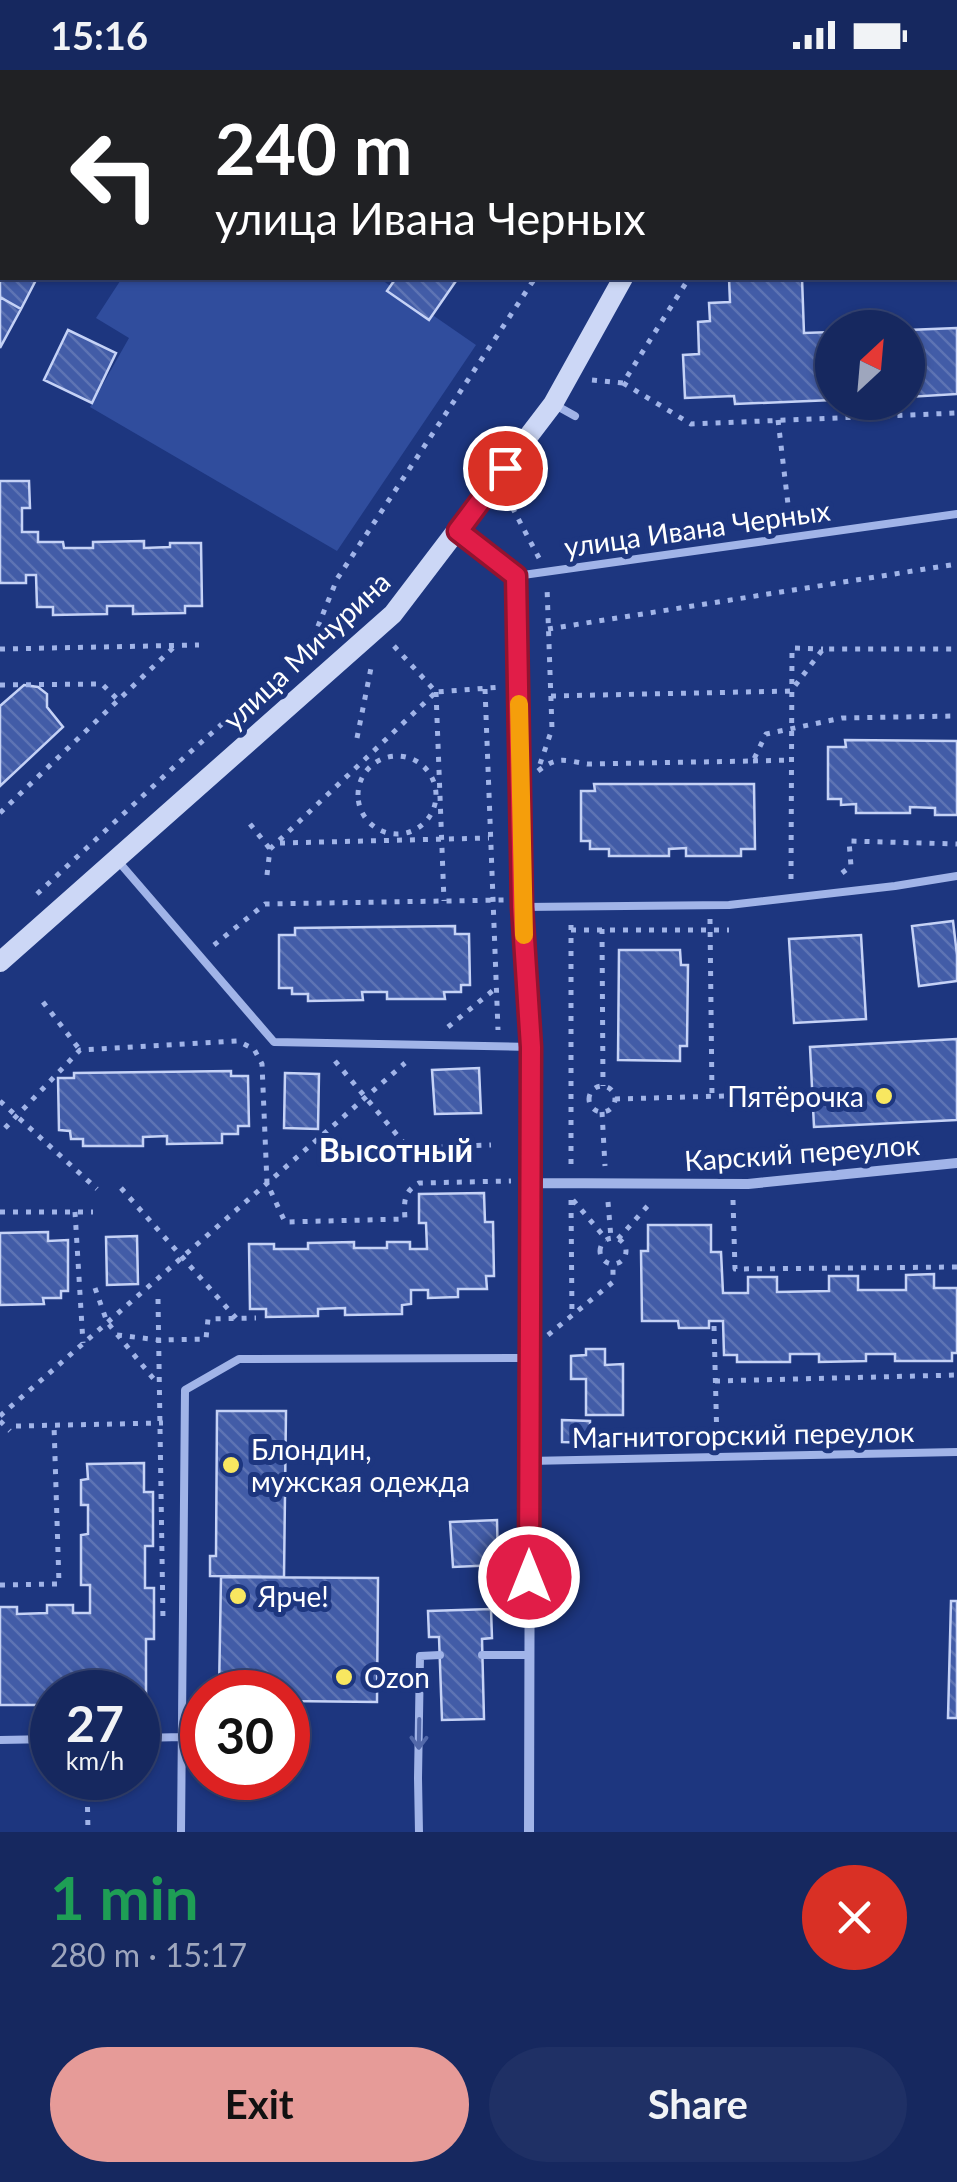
<!DOCTYPE html>
<meta charset="utf-8">
<style>
:root{--surface:#16285f;--page:#1f3065;--text:#f1f3f6;--muted:#9ea6bd;--line:#354474;--accent:#e69b98}
body{margin:0;font-family:Lato,sans-serif;background:var(--page);color:var(--text);height:100vh;display:flex;flex-direction:column;font-size:38px;white-space:nowrap}
*{box-sizing:border-box;margin:0}
p{font-size:32px;color:var(--muted)}
.icon{flex:none;width:55px;height:55px;fill:none;stroke:currentColor;stroke-width:2;stroke-linecap:round;stroke-linejoin:round}
.map{position:relative;height:1762px;overflow:hidden}
.drawer{display:flex;flex-direction:column;background:var(--surface);flex:1}
.drawer>*{flex:none}
.top-card{position:absolute;left:0px;top:0px;width:958px;height:210px;box-shadow:0 2px 8px #0004,0 0 0 2px var(--line);background:#202124;color:#fff;overflow:hidden}
.needle{width:65px;rotate:26deg}
.tools{position:absolute;left:815px;top:240px;display:grid;gap:20px}
.tools a{display:grid;place-items:center;width:110px;height:110px;border-radius:50%;background:var(--surface);box-shadow:0 2px 8px #0004,0 0 0 2px var(--line);font-size:50px}
.speed{position:absolute;left:30px;top:1600px;display:flex;gap:20px;font-size:50px;font-weight:700;text-align:center}
.speed>*{display:grid;place-content:center;width:130px;height:130px;border-radius:50%;background:var(--surface);box-shadow:0 2px 8px #0004,0 0 0 2px var(--line);line-height:1}
.speed small{font-size:25px;font-weight:400}
.speed .limit{border:15px solid #d22;background:#fff;color:#111}
.pin{position:absolute;display:grid;place-items:center;width:85px;height:85px;color:#fff;margin:-42px;border:5px solid #fff;border-radius:50%;box-shadow:0 2px 10px #0007}
.me{position:absolute;width:110px;margin:-55px;rotate:0deg;stroke-linejoin:round;filter:drop-shadow(0 0 8px #0008)}
.turn{display:flex;align-items:center;gap:35px;height:210px;padding:0 50px;font-size:45px}
.turn .icon{width:130px;height:130px;stroke-width:2.5}
.turn b{display:block;font-size:70px;line-height:85px}
.round{display:grid;place-items:center;flex:none;width:105px;height:105px;border-radius:52px;background:var(--page)}
.overview{display:flex;align-items:center;justify-content:space-between;height:170px;padding:0 50px}
h1{font-size:60px;font-weight:700;line-height:75px;color:#1e9e55}
.cta{display:flex;gap:20px;margin-top:auto;padding:20px 50px}
.cta a{flex:1;height:115px;border-radius:60px;background:var(--accent);color:#111;font-size:40px;font-weight:700;line-height:115px;text-align:center}
.cta a+a{background:var(--page);color:var(--text)}
.status{display:flex;justify-content:space-between;align-items:center;height:70px;padding:0 50px;background:var(--surface);direction:ltr}
.status svg{height:28px;fill:currentColor}
.map>svg:first-child{display:block}
</style>
<div class="status"><b>15:16</b><svg viewBox="0 0 49 12"><path d="M0 12V9h3v3zM5 12V6h3v6zM10 12V3h3v9zM15 12V0h3v12zM26 1h20v11H26zM47 4h2v5h-2z"/></svg></div>
<div class="map">
<svg width="957" height="1762" viewBox="0 0 957 1762">
<defs>
<pattern id="building-back-hatch" width="6" height="6" patternUnits="userSpaceOnUse" patternTransform="scale(2.5)"><rect width="6" height="6" fill="#425ca7"/><path d="M-1 5l2 2M0 0l6 6M5-1l2 2" fill="none" stroke="#5e74b4"/></pattern>
</defs>
<rect width="100%" height="100%" fill="#1d367f"/>
<path fill="#304d9d" d="M122 208H379L476 275 337 481 90 337 129 268 96 248Z"/>
<path fill="url(#building-back-hatch)" stroke="#c5d2f6" stroke-width="2.5" d="M2 160V208H37L21 239 0 227V164Z
M396 208H458L429 250 387 221Z
M729 208H802L804 263 832 262V330L735 334 734 326 685 328 683 285 699 284 698 252 710 251 709 233 730 232Z
M0 227 21 239 0 278Z
M957 258V324L908 327V260Z
M68 260 116 283 92 333 44 310Z
M0 411H29L30 438H22V462H38V472H63L64 478H93V472L144 471V478L170 477V473H201L202 536H185V543L133 544V536H107V544L53 545V537H37L36 505H26V513H0Z
M24 615 38 617 47 624V637L63 657 0 716V636Z
M845 670 957 671V745H935V738L910 737V743H856V734L841 735V729H828V677H846Z
M594 714H754L755 779H741V786H686V778L669 779V786H609V779H590V771H581V721H595Z
M953 851 957 885V911L919 916 912 856Z
M455 856V864H469L470 915H461V922H444L445 929H387V922H362L363 930 308 931V924H292V918H279V865H295V858Z
M861 865 866 949 794 953 789 869Z
M619 880H680L681 895H688L687 976H680V991L618 990Z
M957 969V1050L814 1057 810 977Z
M479 998 481 1043 435 1044 432 1000Z
M231 1001V1006H248L249 1056H238V1064H222V1073L167 1074V1066L143 1067V1076H83V1069H71L70 1061 59 1060 58 1008H74V1003Z
M285 1003 319 1004 318 1059 284 1058Z
M484 1123 485 1152H493L494 1206H486L487 1219H458V1227L428 1228V1220H411V1234L402 1235V1244L345 1245V1238L318 1239V1246L266 1247V1239H250L249 1174H274V1179H308V1173L354 1172V1178H387V1172H410V1179H427L426 1153H419V1124Z
M648 1155H711V1182H721L723 1223H748V1207H777V1222L829 1221V1206H858V1220H906V1205L934 1204V1218H957V1283H952V1291H895V1284H866V1291L819 1292V1284H790V1292H737V1285H724L723 1251H709V1258H679L678 1251H642L641 1181H648Z
M48 1162V1171L68 1170V1221H61V1228H43L44 1234 0 1235V1163Z
M137 1166 138 1214 107 1215 106 1167Z
M586 1279H605V1295L623 1294V1345H586V1309H571V1286L586 1285Z
M217 1341H286L284 1507 210 1506V1486H216Z
M562 1350 590 1351V1373L562 1372Z
M144 1393V1422H153V1476H145V1518H154V1569H146V1635H138V1622H52V1635H0V1537H17V1544L47 1543V1535H73V1543H90V1515H81V1465L88 1464V1435H81V1410L88 1409 87 1394Z
M497 1450 498 1495 453 1497 450 1452Z
M221 1507 378 1508 377 1632 288 1631V1622H219Z
M951 1531H957V1648H948Z
M491 1539 492 1568 482 1569 484 1649 442 1650 439 1567H429L428 1541Z"/>
<g fill="none" stroke-linecap="round" stroke-linejoin="round">
<path stroke="#a1b4e8" stroke-width="5" stroke-dasharray="5 8" stroke-linecap="butt" d="M673 2 675 0
M822 2 824 0
M0 6 2 3
M592 310 623 313 689 208
M623 313 691 354 957 343
M778 350 790 451
M524 416 511 435 539 488
M548 559 957 494
M394 576 436 622 502 617
M0 579 199 575
M0 615 102 614 118 630
M485 619 498 960
M436 622 444 831
M551 626 791 621 823 579H957
M357 668 371 598 375 594
M358 725a39 39 0 1 1 78 0a39 39 0 1 1-78 0Z
M753 691 790 690
M540 694 552 659 547 517
M538 701C557 686 564 690 587 694L753 691 766 664 842 648 957 646
M0 743 175 576
M250 754 270 779
M280 773 489 768
M842 803 851 796 849 771 957 774
M267 805 270 779 436 622
M791 809 792 578 823 579
M37 824 188 684 310 576 337 509 535 208
M710 849 712 1026
M602 859 603 1016
M571 860H729
M214 875 265 834 504 830
M43 932 80 980
M448 957 496 918
M335 991 408 1078 491 1075
M589 1029a13 13 0 1 1 26 0a13 13 0 1 1-26 0Z
M615 1029 760 1025
M0 1031 97 1119
M602 1042 605 1096
M5 1058 80 980 238 971 254 979 262 994 267 1113 285 1152 405 1149C404 1132 403 1122 419 1113L511 1111
M571 1094V855
M121 1118 236 1248
M571 1130 572 1247
M573 1130 607 1170
M733 1130 735 1199 957 1197
M608 1132 611 1168
M0 1142H93
M75 1142 83 1273
M600 1181a13 13 0 1 1 26 0a13 13 0 1 1-26 0Z
M618 1169 652 1131
M95 1218 107 1252 157 1313
M158 1229 163 1550
M714 1256 717 1373
M117 1265 159 1270 206 1269 208 1249 256 1248
M548 1265 613 1212V1195
M715 1311 957 1305
M0 1346 405 993
M0 1351 10 1361
M16 1356 163 1353
M0 1515 59 1514 54 1355
M87 1711 88 1762"/>
<path stroke="#a1b4e8" stroke-width="8" d="M618 0 622 2
M557 336 575 346
M457 461 516 506 957 444
M118 791 274 972 531 977
M523 837 729 835 895 816 957 806
M529 1391 957 1382
M482 1585H529
M138 1668 183 1667
M0 1670 52 1669
M181 1762 185 1320 239 1289 529 1288
M419 1762 418 1708 420 1586 440 1585"/>
<path stroke="#a1b4e8" stroke-width="10" d="M516 506 523 837 531 977 529 1762
M530 1113 748 1114 957 1093"/>
<path stroke="#ccd7f6" stroke-width="20" d="M740 2 741 0
M0 892 393 544 553 334 623 208"/>
</g>
<defs><path id="oneway-shaft" d="M-6 0H5M1.5-3L5.5 0L1.5 3" fill="none" stroke-width="1.6" stroke-linecap="round" stroke-linejoin="round" transform="scale(2.5)"/></defs>
<use stroke="#5268a9" href="#oneway-shaft" transform="translate(419 1664) rotate(91)"/>
<g fill="none" stroke-linecap="round" stroke-linejoin="round">
<g stroke="#92132f" stroke-width="25">
<path id="route" d="M505 398 458 461 516 506 522 837 531 977 529 1507"/>
</g>
<use href="#route" stroke="#e11d48" stroke-width="18"/>
<path stroke="#f59e0b" stroke-width="18" d="M519 634 524 865"/>
</g>
<g fill="#f8e760" stroke="#1d367f" stroke-width="4">
<circle cx="884" cy="1026" r="10"/>
<circle cx="231" cy="1395" r="10"/>
<circle cx="238" cy="1526" r="10"/>
<circle cx="344" cy="1607" r="10"/>
</g>
<g text-anchor="middle" dominant-baseline="central" stroke-width="10" stroke-linejoin="round" paint-order="stroke">
<g font-size="28" fill="#fff" stroke="#1d367f">
<text transform="translate(697 458) rotate(-8)">улица Ивана Черных</text>
<text transform="translate(306 580) rotate(-43)">улица Мичурина</text>
<text transform="translate(802 1082) rotate(-4)">Карский переулок</text>
<text transform="translate(743 1364) rotate(-1)">Магнитогорский переулок</text>
</g>
<g font-size="28" fill="#fff" stroke="#1d367f" text-anchor="start">
<text x="864" y="1026" text-anchor="end">Пятёрочка</text>
<text x="251" y="1379">Блондин,<tspan x="251" dy="32">мужская одежда</tspan></text>
<text x="258" y="1526">Ярче!</text>
<text x="364" y="1607">Ozon</text>
</g>
<g font-size="32" font-weight="bold" fill="#fff" stroke="#1d367f">
<text x="396" y="1079">Высотный</text>
</g>
</g>
</svg>
<div class="tools">
<a><svg class="needle" viewBox="-14 -14 28 28"><path d="M0-13l5 13h-10z" fill="#e53935"/><path d="M0 13l5-13h-10z" fill="#9ea6bd"/></svg></a>
</div>
<div class="speed"><div>27<small>km/h</small></div><div class="limit">30</div></div>
<div class="pin" style="left:505px;top:398px;background:#d93025"><svg class="icon" aria-label="arrive" viewBox="0 0 24 24"><path d="M6 21V4h12l-3 4 3 4H6"/></svg></div>
<svg class="me" style="left:529px;top:1507px" viewBox="-20 -20 40 40"><circle r="17" fill="#e11d48" stroke="#fff" stroke-width="3"/><path d="M0-11L8 9 0 5-8 9z" fill="#fff"/></svg>
<div class="top-card">
<div class="turn"><svg class="icon" aria-label="left" viewBox="0 0 24 24"><path d="M17 20v-9H6M10 6l-5 5 5 5"/></svg><div><b>240 m</b>улица Ивана Черных</div></div>
</div>
</div>
<section class="drawer">
<div class="overview"><div><h1>1 min</h1><p>280 m · 15:17</p></div><a class="round" style="background:#d93025;color:#fff"><svg class="icon" aria-label="close" viewBox="0 0 24 24"><path d="M6 6l12 12M18 6L6 18"/></svg></a></div>
<div class="cta"><a>Exit</a><a>Share</a></div>
</section>
